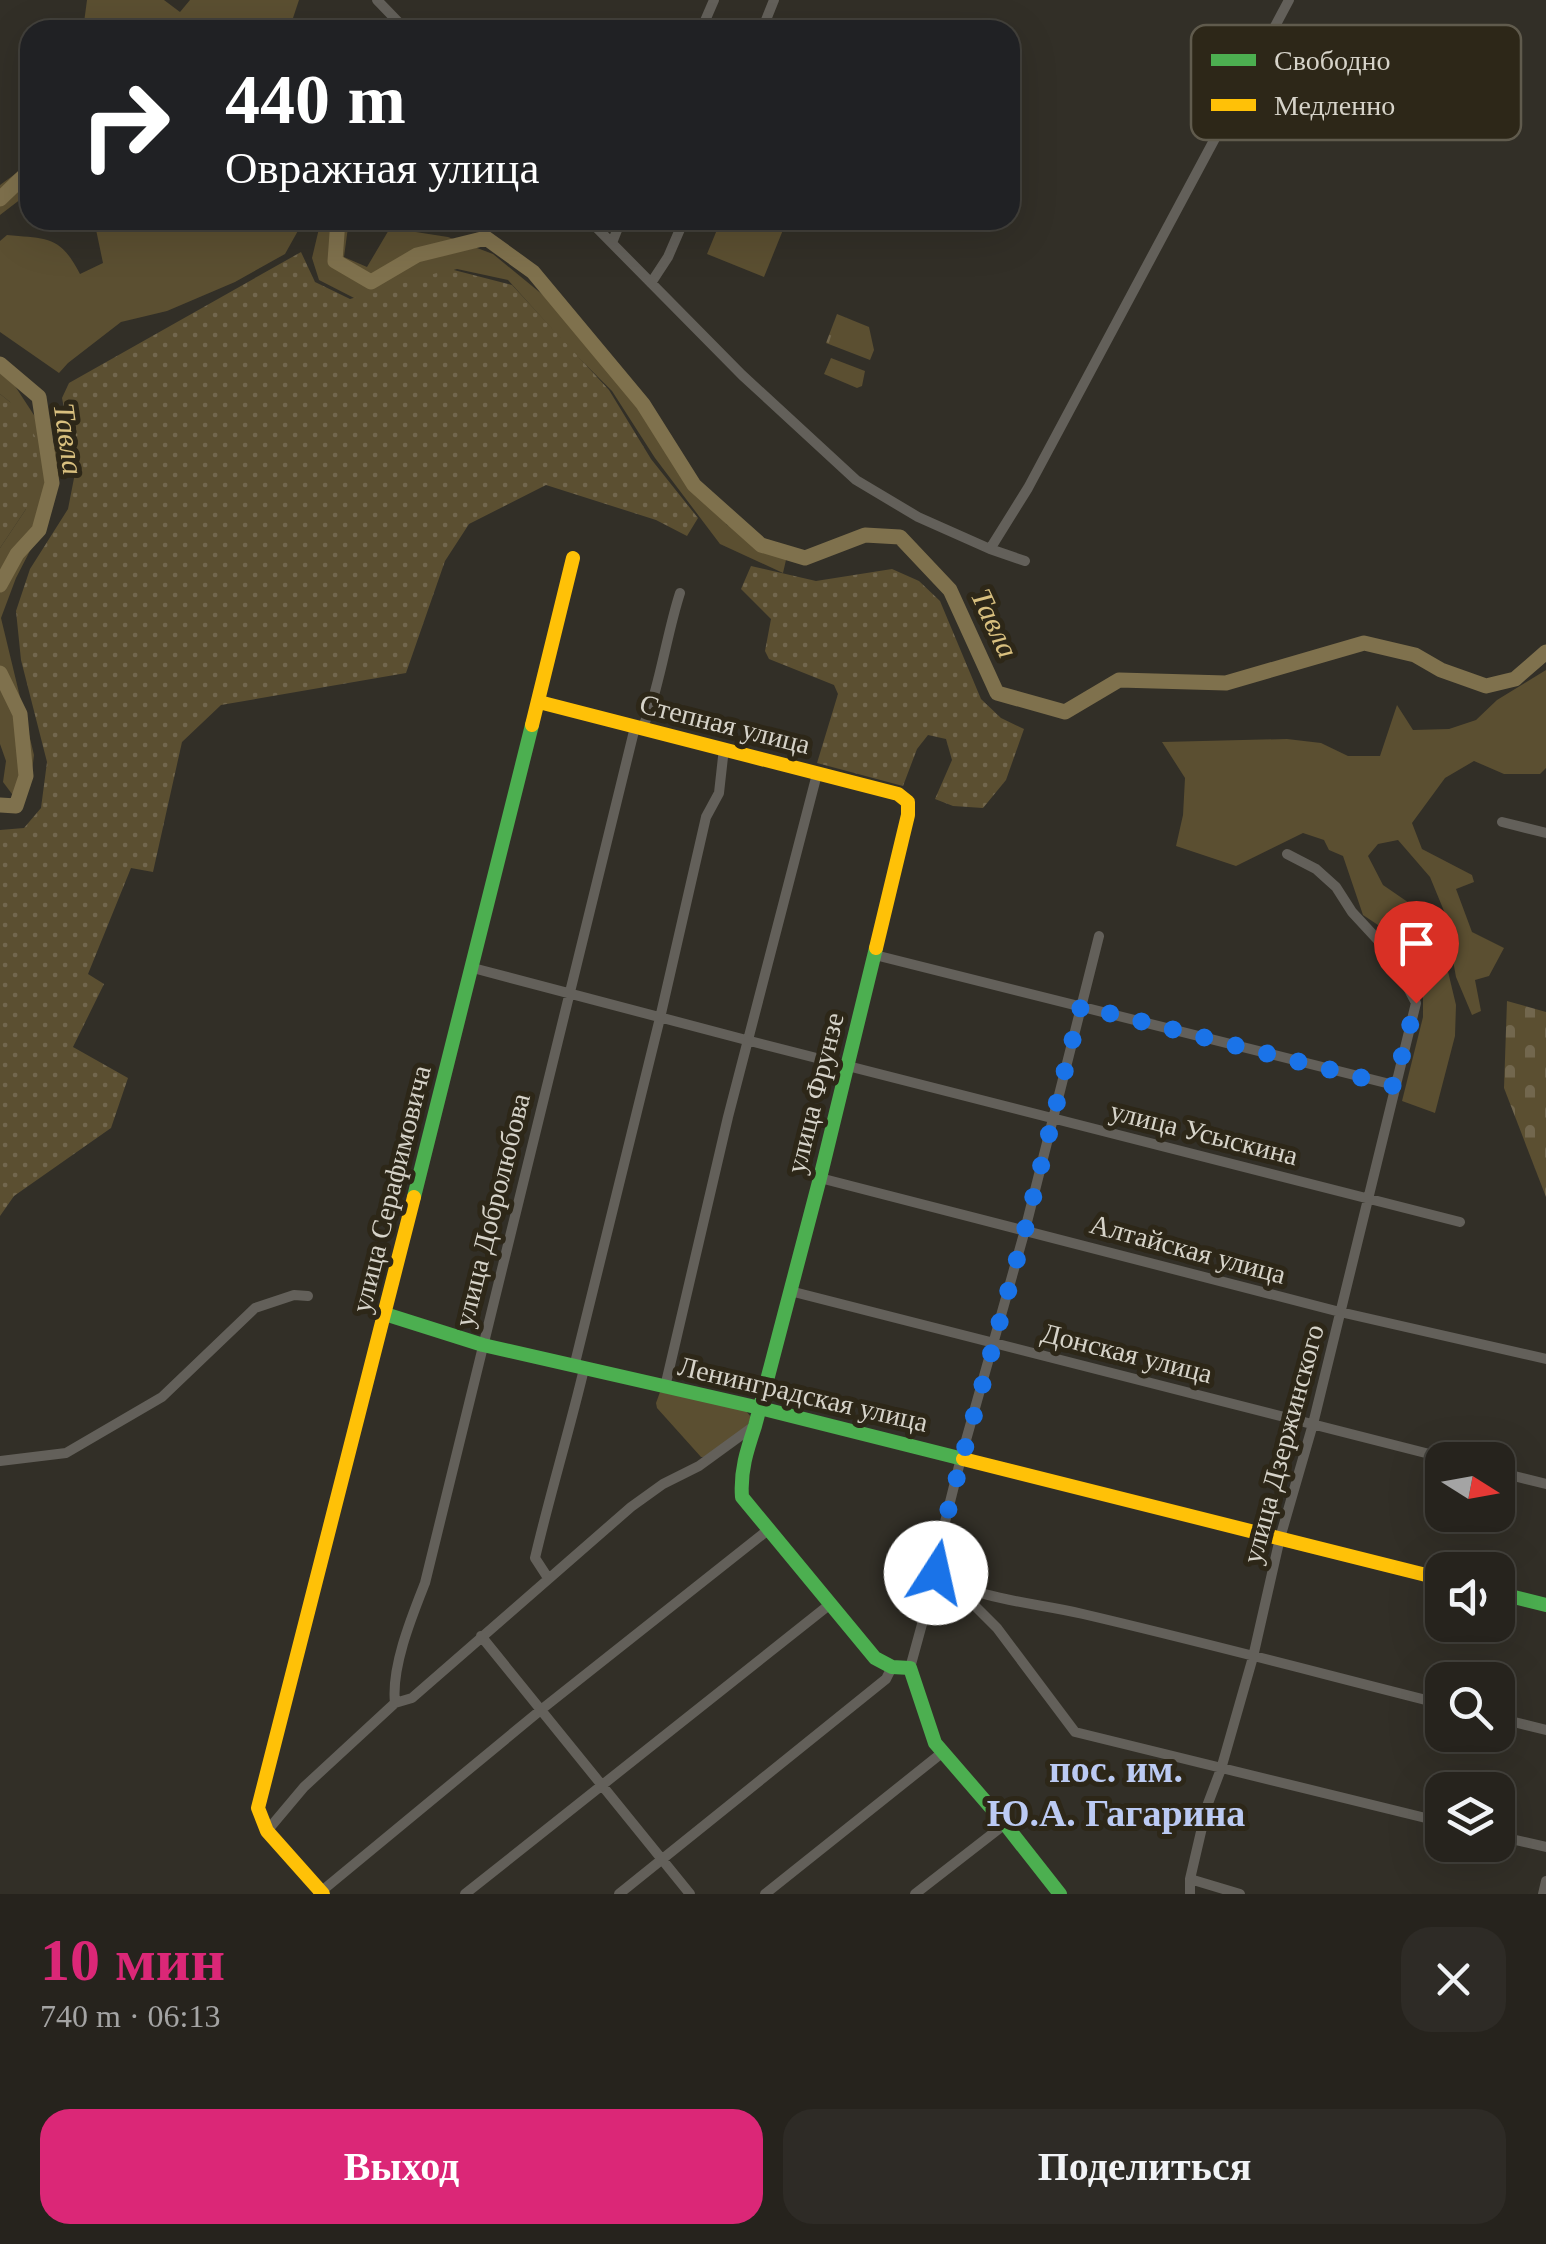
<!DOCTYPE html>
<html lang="ru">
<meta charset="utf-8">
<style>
:root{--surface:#26231d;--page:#2e2b26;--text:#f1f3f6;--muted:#a4a4a4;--line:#42403b;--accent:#db2777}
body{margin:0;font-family:Georgia,serif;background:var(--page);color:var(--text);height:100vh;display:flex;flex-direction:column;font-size:38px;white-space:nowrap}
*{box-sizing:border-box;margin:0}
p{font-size:32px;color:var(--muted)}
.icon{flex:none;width:55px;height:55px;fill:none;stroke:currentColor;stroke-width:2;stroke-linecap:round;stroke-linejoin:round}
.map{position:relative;height:1894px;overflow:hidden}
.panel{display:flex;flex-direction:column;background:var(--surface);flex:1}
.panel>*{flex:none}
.guide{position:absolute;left:20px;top:20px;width:1000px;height:210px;border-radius:30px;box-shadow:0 10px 40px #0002,0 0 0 2px var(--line);background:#202124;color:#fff;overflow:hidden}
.needle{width:65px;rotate:101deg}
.tools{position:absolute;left:1425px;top:1442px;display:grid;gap:20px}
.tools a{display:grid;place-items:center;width:90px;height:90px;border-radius:20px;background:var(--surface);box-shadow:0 10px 40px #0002,0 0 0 2px var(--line);font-size:50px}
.pin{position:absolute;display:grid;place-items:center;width:85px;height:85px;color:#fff;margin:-102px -42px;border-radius:50% 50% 50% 0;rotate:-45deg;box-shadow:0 0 10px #0007}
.pin .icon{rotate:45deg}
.me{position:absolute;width:110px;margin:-55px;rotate:10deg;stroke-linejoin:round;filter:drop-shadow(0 0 8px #0008)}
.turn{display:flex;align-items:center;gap:35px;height:210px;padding:0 40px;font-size:45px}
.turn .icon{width:130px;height:130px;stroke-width:2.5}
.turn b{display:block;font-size:70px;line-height:85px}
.round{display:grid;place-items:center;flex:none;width:105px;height:105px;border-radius:30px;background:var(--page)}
.summary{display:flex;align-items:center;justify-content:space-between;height:170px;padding:0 40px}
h1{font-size:60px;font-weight:600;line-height:75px;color:var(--accent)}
.cta{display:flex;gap:20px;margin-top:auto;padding:20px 40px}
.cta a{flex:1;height:115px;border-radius:30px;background:var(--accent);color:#fff;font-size:40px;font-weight:600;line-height:115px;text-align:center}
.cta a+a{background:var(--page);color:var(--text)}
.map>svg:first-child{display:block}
</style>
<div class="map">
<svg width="1546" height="1894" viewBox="0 0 1546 1894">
<defs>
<pattern id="cemetery-stones" width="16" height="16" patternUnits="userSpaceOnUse" patternTransform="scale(2.5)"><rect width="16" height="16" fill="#5b4f31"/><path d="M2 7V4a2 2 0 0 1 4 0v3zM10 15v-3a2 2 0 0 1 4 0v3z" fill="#72674e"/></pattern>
<pattern id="park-tufts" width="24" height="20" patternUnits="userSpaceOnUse" patternTransform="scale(2.5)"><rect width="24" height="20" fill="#5b4f31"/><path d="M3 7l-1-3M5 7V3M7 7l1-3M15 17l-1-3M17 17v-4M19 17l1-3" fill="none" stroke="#72674e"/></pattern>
<pattern id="garden-dots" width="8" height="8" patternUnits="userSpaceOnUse" patternTransform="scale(2.5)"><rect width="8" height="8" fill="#5b4f31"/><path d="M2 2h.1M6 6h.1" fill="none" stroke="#72674e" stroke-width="1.8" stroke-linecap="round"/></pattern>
</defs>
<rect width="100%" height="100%" fill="#322f27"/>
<path fill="#5b4f31" d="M87 0H164L180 12 190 0H299L289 30H83Z
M30 163V192L0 215V185Z
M94 220H304L285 254 235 282 167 311 121 322 68 363 59 373 0 332V241L7 235C47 239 60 235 80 274L103 263Z
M321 220H349L344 257 367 267 390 228 448 237 493 254 543 295 618 363 704 487 727 525 789 547 783 573 720 544 655 458 612 391 570 349 508 280 457 269 356 299 319 280 312 258Z
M721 220H787L764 277 707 254Z
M831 358 865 371 862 386 857 388 824 374Z
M0 373 15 386 62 458 53 506 16 578 1 618 34 755 30 787 15 798 3 782 6 761 0 744V548L26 509 10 402 0 394Z
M1546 670V768L1540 774H1504L1474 761 1445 778 1412 823 1422 849 1472 875 1474 882 1456 889 1472 932 1504 948 1489 976 1475 980 1481 1011 1472 1015 1456 977 1444 911 1430 877 1398 840 1378 844 1368 856 1383 885 1431 918 1439 934 1456 1005 1455 1036 1435 1113 1402 1101 1423 1017V987L1396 937 1363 915 1343 856 1329 850 1324 840 1303 833 1236 866 1176 846 1183 815 1185 778 1162 742 1287 739 1321 743 1348 756H1380L1397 705 1413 730 1449 729 1476 720 1497 700Z
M660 1392 724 1404 746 1411 751 1417 747 1427 707 1457H701L657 1408 656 1403Z"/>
<path fill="url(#cemetery-stones)" d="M1507 1001 1546 1012V1197L1504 1088Z"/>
<path fill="url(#park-tufts)" d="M837 314 869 327 874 350 870 360 826 343Z"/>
<path fill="url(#garden-dots)" d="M301 252 315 282 350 299 450 269 512 285 609 390 651 459 698 518 687 536 656 520 546 485 469 524 445 561 406 673 221 705 182 742 153 872 131 868 88 974 104 984 73 1047 128 1078 111 1128 14 1196 0 1216V830L24 828 41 808 47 762 21 660 16 611 30 569 68 509 76 468 62 398 69 383Z
M0 394 10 402 35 436 39 477 26 509 0 548Z
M751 566 816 581 892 569 919 581 940 601 981 699 1001 718 1024 729 1006 780 983 808 953 806 935 799 952 760 946 739 928 735 917 749 903 786 817 763 838 694 834 685 769 659 765 651 771 619 741 589Z"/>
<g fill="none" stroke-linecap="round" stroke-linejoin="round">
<path stroke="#7f714d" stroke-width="15" d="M0 199 30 170
M338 220 335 261 371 282 417 255 486 238 533 272 643 404 694 485 761 545 805 558 865 535 900 537 950 590 997 693 1065 712 1119 680 1226 683 1364 643 1415 655 1441 670 1486 686 1515 679 1546 652
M0 364 39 397 52 483 39 530 17 554 0 585
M0 673 20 714 26 776 16 806 0 805"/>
<path stroke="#63605a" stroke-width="10" d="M377 0 406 30
M701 30 714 0
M762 30 774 0
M589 220 742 375 856 480 918 517 990 549 1025 561
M612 243 621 220
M651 283 668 257 684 220
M990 549 1028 488 1289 0
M642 729C660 688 666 636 680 593
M1502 822 1546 833
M875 955 1394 1085
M473 968 750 1041 1460 1222
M820 1178 1340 1312 1546 1359
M790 1291 1453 1460
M574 1367 660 1018 706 817 719 793 724 748
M665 1387 728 1117 817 774
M0 1461 66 1453 162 1397 255 1308 294 1295 308 1296
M1498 1472 1546 1484
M936 1573C980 1601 1033 1602 1083 1614 1203 1642 1323 1674 1442 1704
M548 1578 535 1558C550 1494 569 1432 584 1369
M953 1584 997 1628 1075 1732 1442 1822
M481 1636 690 1894
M910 1668 936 1573 938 1550 961 1458 1025 1230 1099 936
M395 1703C391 1667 412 1616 425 1583L635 727
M1498 1718 1546 1730
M267 1831 304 1787 395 1703 412 1698 631 1507 663 1484 699 1466 754 1426
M1498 1836 1546 1847
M1190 1879 1240 1894
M318 1894 542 1709 768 1530
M465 1894 829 1605
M619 1894 886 1679 892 1667
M765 1894 943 1752
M915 1894 1005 1824
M1190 1894V1879L1207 1806 1221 1769 1253 1657 1280 1538 1313 1424 1416 1003 1389 952 1352 912 1336 887 1316 869 1287 854
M1543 1894 1546 1881"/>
<path stroke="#4caf50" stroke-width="14" d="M876 948 820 1178 755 1426C747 1450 740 1471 742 1497L875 1658 892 1667 910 1668 935 1743 1005 1824 1060 1894
M414 1197 532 725
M385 1314 483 1345 760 1408 963 1459
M1498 1593 1546 1605"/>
<path stroke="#ffc107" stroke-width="14" d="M539 702 898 794 908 802V815L876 948
M532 725 573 558
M963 1459 1442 1579
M323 1894 267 1831 258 1808 414 1197"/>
</g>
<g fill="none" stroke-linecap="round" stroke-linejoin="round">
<path stroke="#1a73e8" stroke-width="18" stroke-dasharray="0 32.4" d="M936 1573 938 1550 954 1488 1025 1230 1081 1006 1394 1086 1416 1003"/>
</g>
<g text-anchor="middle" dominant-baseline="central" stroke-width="10" stroke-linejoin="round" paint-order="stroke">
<g font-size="28" fill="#d6d3c9" stroke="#2d2718">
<text transform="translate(725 724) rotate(14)">Степная улица</text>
<text transform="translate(815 1093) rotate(-76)">улица Фрунзе</text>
<text transform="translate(1204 1133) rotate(14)">улица Усыскина</text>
<text transform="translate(391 1189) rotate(-76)">улица Серафимовича</text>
<text transform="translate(492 1210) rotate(-76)">улица Добролюбова</text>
<text transform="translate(1188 1249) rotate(15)">Алтайская улица</text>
<text transform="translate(1127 1353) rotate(14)">Донская улица</text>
<text transform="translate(803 1394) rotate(13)">Ленинградская улица</text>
<text transform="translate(1283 1444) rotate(-75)">улица Дзержинского</text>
</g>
<g font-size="30" font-style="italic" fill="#d9c07f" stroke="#2d2718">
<text transform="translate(69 439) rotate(82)">Тавла</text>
<text transform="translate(995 623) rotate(65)">Тавла</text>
</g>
<g font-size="38" font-weight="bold" fill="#bbcaf3" stroke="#2d2718">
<text x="1116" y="1769">пос. им.<tspan x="1116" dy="44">Ю.А. Гагарина</tspan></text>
</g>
</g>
<rect x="1191" y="25" width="330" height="115" rx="15" fill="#2d2718" stroke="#605b4d" stroke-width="2.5"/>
<rect x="1211" y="54" width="45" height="12" fill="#4caf50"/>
<rect x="1211" y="99" width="45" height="12" fill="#ffc107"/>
<g font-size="28" fill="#d6d3c9">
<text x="1274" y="70">Свободно</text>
<text x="1274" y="115">Медленно</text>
</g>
</svg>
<div class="tools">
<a><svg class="needle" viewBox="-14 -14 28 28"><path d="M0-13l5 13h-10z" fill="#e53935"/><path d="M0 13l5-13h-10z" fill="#a4a4a4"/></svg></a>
<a><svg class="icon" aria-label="sound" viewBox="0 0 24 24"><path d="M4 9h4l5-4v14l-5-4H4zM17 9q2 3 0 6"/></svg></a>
<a><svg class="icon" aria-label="search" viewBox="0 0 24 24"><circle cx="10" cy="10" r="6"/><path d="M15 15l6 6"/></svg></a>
<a><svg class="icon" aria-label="layers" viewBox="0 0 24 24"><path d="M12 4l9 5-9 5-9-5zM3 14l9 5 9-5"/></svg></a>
</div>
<div class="pin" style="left:1416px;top:1003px;background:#d93025"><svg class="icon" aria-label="arrive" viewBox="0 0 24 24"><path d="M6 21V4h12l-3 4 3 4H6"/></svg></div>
<svg class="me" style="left:936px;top:1573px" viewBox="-20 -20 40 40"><circle r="19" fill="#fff"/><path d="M0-13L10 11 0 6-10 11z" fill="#1a73e8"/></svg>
<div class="guide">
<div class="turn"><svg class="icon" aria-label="right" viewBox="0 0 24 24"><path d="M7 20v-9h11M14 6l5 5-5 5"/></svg><div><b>440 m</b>Овражная улица</div></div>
</div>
</div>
<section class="panel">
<div class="summary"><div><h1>10 мин</h1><p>740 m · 06:13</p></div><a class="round"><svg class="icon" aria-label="close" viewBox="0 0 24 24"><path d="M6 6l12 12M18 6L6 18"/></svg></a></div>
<div class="cta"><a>Выход</a><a>Поделиться</a></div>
</section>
